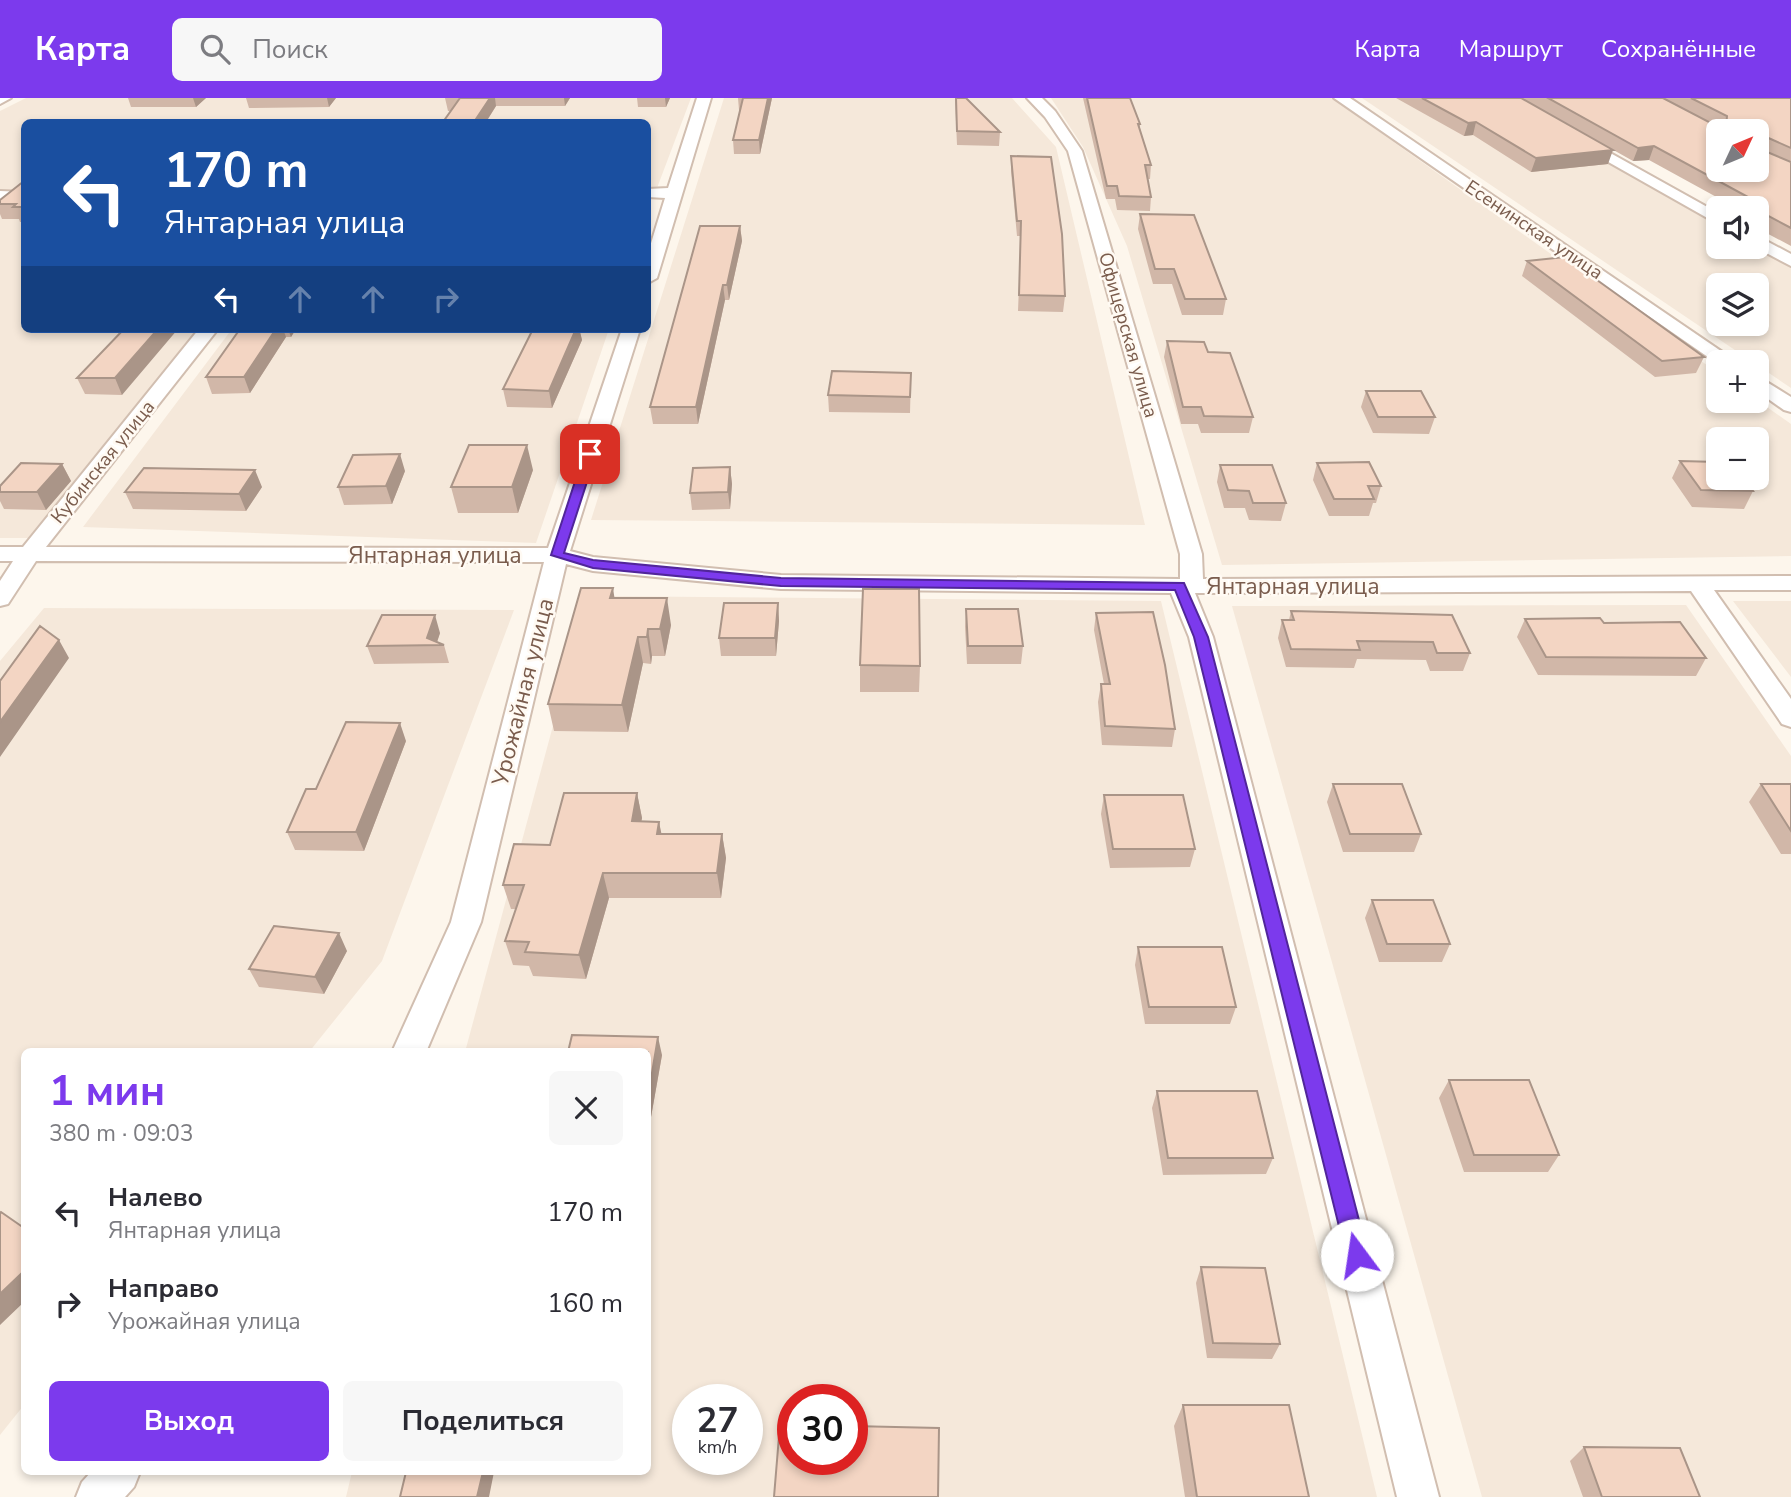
<!DOCTYPE html>
<html lang="ru">
<meta charset="utf-8">
<style>
:root{--surface:#fff;--page:#f7f7f7;--text:#2b2b33;--muted:#7c7c81;--accent:#7c3aed}
body{margin:0;font-family:"Nunito Sans",sans-serif;background:var(--page);color:var(--text);height:100vh;display:flex;flex-direction:column;font-size:26px;white-space:nowrap}
*{box-sizing:border-box;margin:0}
p{font-size:23px;color:var(--muted)}
.icon{flex:none;width:38px;height:38px;fill:none;stroke:currentColor;stroke-width:2;stroke-linecap:round;stroke-linejoin:round}
.map{position:relative;flex:1;overflow:hidden}
.panel{position:absolute;left:21px;top:950px;width:630px;height:427px;display:flex;flex-direction:column;background:var(--surface);border-radius:10px;box-shadow:0 4px 10px #0003}
.panel>*{flex:none}
.hud{position:absolute;left:21px;top:21px;width:630px;height:214px;border-radius:10px;box-shadow:0 4px 10px #0003;background:#1a4fa0;color:#fff;overflow:hidden}
.needle{width:46px;rotate:46deg}
.tools{position:absolute;left:1706px;top:21px;display:grid;gap:14px}
.tools a{display:grid;place-items:center;width:63px;height:63px;border-radius:10px;background:var(--surface);box-shadow:0 4px 10px #0003;font-size:35px}
.speed{position:absolute;left:672px;top:1286px;display:flex;gap:14px;font-size:35px;font-weight:700;text-align:center}
.speed>*{display:grid;place-content:center;width:91px;height:91px;border-radius:50%;background:var(--surface);box-shadow:0 4px 10px #0003;line-height:1}
.speed small{font-size:18px;font-weight:400}
.speed .limit{border:10px solid #d22;background:#fff;color:#111}
.pin{position:absolute;display:grid;place-items:center;width:60px;height:60px;color:#fff;margin:-30px;border-radius:14px;box-shadow:0 4px 10px #0006}
.me{position:absolute;width:77px;margin:-38px;rotate:346deg;stroke-linejoin:round;filter:drop-shadow(0 0 5px #0008)}
.turn{display:flex;align-items:center;gap:24px;height:147px;padding:0 28px;font-size:32px}
.turn .icon{width:91px;height:91px;stroke-width:2.5}
.turn b{display:block;font-size:49px;line-height:60px}
.lanes{display:flex;align-items:center;height:66px;padding:0 28px;background:#0003;justify-content:center;gap:35px;direction:ltr}
.lanes .off{opacity:.35}
.round{display:grid;place-items:center;flex:none;width:74px;height:74px;border-radius:10px;background:var(--page)}
.head{display:flex;align-items:center;justify-content:space-between;height:119px;padding:0 28px}
h1{font-size:42px;font-weight:700;line-height:52px;color:var(--accent)}
.primary-button{display:flex;gap:14px;margin-top:auto;padding:14px 28px}
.primary-button a{flex:1;height:80px;border-radius:10px;background:var(--accent);color:#fff;font-size:28px;font-weight:700;line-height:80px;text-align:center}
.primary-button a+a{background:var(--page);color:var(--text)}
ul{padding:0;list-style:none}
li{display:flex;align-items:center;gap:21px;height:91px;padding:0 28px}
li div{flex:1}
li b{display:block;font-size:26px}
li em{font-style:normal}
header{display:flex;align-items:center;gap:42px;box-sizing:border-box;height:98px;padding:0 35px;background:var(--accent);color:#fff}
header strong{font-size:33px}
nav{display:flex;gap:38px;margin-inline-start:auto;font-size:24px}
.search{width:490px;height:63px;background:var(--page);display:flex;align-items:center;gap:18px;box-sizing:border-box;padding:0 24px;border-radius:10px;color:var(--muted);font-size:26px}
.map>svg:first-child{display:block}
</style>
<header>
<strong>Карта</strong>
<div class="search"><svg class="icon" aria-label="search" viewBox="0 0 24 24"><circle cx="10" cy="10" r="6"/><path d="M15 15l6 6"/></svg>Поиск</div>
<nav><a>Карта</a><a>Маршрут</a><a>Сохранённые</a></nav>
</header>
<div class="map">
<svg width="1791" height="1399" viewBox="0 0 1791 1399">
<rect width="100%" height="100%" fill="#fdf6ec"/>
<path fill="#f5e8da" fill-rule="evenodd" d="M26 0H691L657 90H648V24H24V92H0V13Z
M724 0H1012L1056 49 1145 427 591 422Z
M1051 0H1332L1718 275V303L1757 302 1791 326V458L1222 467 1127 148 1083 49ZM1718 341H1757V380H1718Z
M1362 0H1497L1718 128V149H1754L1791 170V290ZM1718 187H1757V226H1718Z
M0 105H24V231H197L28 440H0Z
M232 231H609L536 445 83 429Z
M588 498 1161 503 1377 1399H346L352 1374H648V954H465ZM688 1302H747V1362H688ZM793 1302H852V1362H793Z
M1733 503H1791V579Z
M1686 507 1791 658V1399H1482L1232 508Z
M44 510 514 512 382 863 309 954H24V1307L0 1337V563Z"/>
<g fill="none" stroke-linecap="round" stroke-linejoin="round">
<g stroke="#d1beb0" stroke-width="4">
<path id="street" d="M0 0H11L0 6Z
M697 0H711L657 180 648 185V155L665 100 648 99V91L668 90Z
M1027 0H1042L1055 13 1082 53 1202 456 1203 481 1791 478V492H1714L1791 601V629L1782 626 1691 493 1195 495 1213 539 1439 1399H1397L1189 539 1171 495 781 491 593 473 566 466 481 824 426 954H392L451 824 544 464 36 463 8 506 0 508V483L13 463H0V449H23L199 231H218L46 449 548 450 622 231H640L570 453 593 459 781 477 1180 481V456L1068 53 1045 19Z
M1334 0H1350L1737 264 1718 266Z
M1578 37 1718 115V126L1573 44V38Z
M0 93 24 94V102L0 103Z
M1757 138 1791 156V168L1755 149Z
M1757 278 1791 299V314L1784 312 1757 293Z
M91 1374H140L134 1389 125 1399H76L82 1384Z"/>
</g>
<use href="#street" fill="#fff" fill-rule="evenodd"/>
</g>
<path fill="#d1b7a8" d="M128 0H206L196 9H131Z
M246 0H336L329 9 249 10Z
M445 0H570L565 8H496L486 24H443L451 13H448Z
M637 0H670L666 9H638Z
M738 0H772L760 56H734L733 42 740 12H739Z
M955 0H966L1000 34 999 48 957 47Z
M1083 0H1130L1140 26V31L1151 67 1150 81H1147L1151 99 1150 113 1117 112 1115 101H1106Z
M1396 0H1521L1608 66 1531 74 1473 37 1464 38Z
M1521 0H1791V148L1757 130V110H1730L1731 107 1649 62 1633 63Z
M1011 58 1065 198 1063 214 1018 213 1021 138H1017L1011 73Z
M24 83V124H20L19 121H2L0 116V102Z
M1140 116 1226 201 1223 217H1182L1172 186H1153L1138 131Z
M740 128 742 143 729 202H725L698 326H653L650 309Z
M1527 163 1704 259 1696 275 1655 279 1522 178Z
M124 231 122 297 85 296 77 280Z
M240 231H296L291 239H286L250 295 212 296 206 279Z
M533 231H581L580 234 582 242 552 310 507 309 503 291Z
M1167 243 1208 254 1253 319 1249 335H1201L1198 326H1181L1164 259Z
M911 275 910 315 829 314 828 297Z
M1366 293 1435 319 1429 336 1373 335 1361 309Z
M1680 363 1753 393 1744 411 1692 409 1672 380Z
M1317 365 1381 388 1376 405H1373L1369 418H1329L1313 382Z
M62 366 71 383 46 412 4 411 0 403V388Z
M1220 367 1286 405 1281 423 1249 422 1245 410H1224L1217 384Z
M730 369 732 386 730 411 692 412 690 395Z
M533 372 518 415H458L451 389Z
M405 373 392 406 344 407 338 389Z
M262 389 246 413 133 411 125 394Z
M614 500 671 527 665 558H652L651 566 643 565 628 634 554 633 548 606Z
M778 505 779 523 776 558H721L719 540Z
M966 511 1023 548 1021 566H967L965 529Z
M1291 513 1452 517 1470 555 1463 573H1430L1426 562 1357 561 1354 570 1286 569 1278 540 1282 522H1289Z
M1096 515 1175 631 1172 649 1102 647 1098 604 1101 586H1104L1094 532Z
M1525 521 1706 560 1696 578 1538 577 1517 539Z
M440 535 437 544 444 547 449 565 374 566 367 548Z
M860 567 920 568 919 594H860Z
M406 643 364 753 295 752 287 734 316 691Z
M1333 686 1421 736 1414 754H1343L1327 704Z
M1761 686H1791V756H1781L1749 704Z
M637 695 642 720 641 723 659 724 661 736H722L726 760 721 800H609L586 881 533 878 529 868 513 867 505 843 516 811H511L503 787 550 747Z
M1104 697 1195 751 1190 769 1110 770 1101 716Z
M1372 802 1450 846 1442 864H1379L1365 820Z
M1138 849 1236 909 1230 926H1145L1135 867Z
M347 853 324 896 259 889 249 871Z
M648 954 662 957 651 1019H648Z
M1449 982 1559 1057 1548 1074H1464L1439 1000Z
M1157 993 1273 1060 1266 1076 1163 1077 1152 1010Z
M1201 1169 1280 1246 1272 1261 1207 1260 1196 1185Z
M1183 1307 1309 1399H1185L1174 1328Z
M1584 1349 1700 1399H1583L1570 1363Z"/>
<path fill="#aa9588" d="M193 0H206L196 9Z
M327 0H336L329 9Z
M490 0H495L496 8 486 24H474Z
M564 0H570L565 8Z
M665 0H670L666 9Z
M768 0H772L760 56 759 42Z
M1476 24 1473 37 1464 38 1468 25Z
M1654 48 1649 62 1633 63 1638 50Z
M1613 52 1608 66 1531 74 1536 60Z
M740 128 742 143 729 202 727 187Z
M723 187 725 202 698 326 696 309Z
M158 231H178L122 297 115 280Z
M276 231H283L286 239 250 295 244 279Z
M288 231H296L291 239Z
M575 231H581L580 234 582 242 552 310 549 293Z
M527 347 533 372 518 415 512 389Z
M400 356 405 373 392 406 386 388Z
M62 366 71 383 46 412 37 394Z
M730 369 732 386 730 411 728 394Z
M255 372 262 389 246 413 239 396Z
M613 490 617 517 610 500Z
M667 500 671 527 665 558 660 531Z
M778 505 779 523 776 558 775 540Z
M435 517 440 535 436 547 427 540Z
M648 531 652 558 651 566 647 539Z
M638 539 643 565 628 634 622 607Z
M59 542 69 560 0 659V624Z
M400 625 406 643 364 753 356 734Z
M637 695 642 720 637 748 632 723Z
M659 724 664 748 657 736Z
M722 736 726 760 721 800 717 775Z
M603 775 609 800 586 881 579 857Z
M339 835 347 853 324 896 315 879Z
M658 939 662 957 651 1019 648 1004V999Z
M24 1173V1204L0 1227V1196Z
M483 1374H494L489 1399H477Z"/>
<path fill="#f3d5c3" stroke="#aa9588" stroke-width="2" fill-rule="evenodd" d="M460 0H490L474 24H443Z
M743 0H768L759 42H733Z
M956 0H966L1000 34 957 33Z
M1087 0H1130L1140 26H1138L1151 67H1145L1151 99 1119 98 1117 88H1107Z
M1422 0H1521L1613 52 1536 60 1476 24 1468 25Z
M1548 0H1663L1722 31 1726 29 1727 18 1691 0H1791V50L1764 38 1760 41V51L1791 64V130L1757 112V110H1753L1734 101 1748 99 1654 48 1638 50ZM1718 33H1757V72H1718Z
M1011 58 1051 59 1062 136 1065 198 1019 197 1021 123H1017Z
M24 83V109H13L16 106H0V102Z
M1140 116 1194 117 1226 201H1185L1174 171H1155Z
M700 128H740L727 187H723L696 309H650Z
M1565 159 1704 259 1662 263 1527 163Z
M124 231H158L115 280H77Z
M240 231H276L244 279H206Z
M533 231H576L549 293 503 291Z
M1167 243 1204 244 1208 254 1230 255 1253 319 1204 318 1201 309H1183Z
M832 273 911 275 910 299 828 297Z
M1366 293H1421L1435 319H1378Z
M469 347H527L512 389H451Z
M400 356 386 388 338 389 353 357Z
M1680 363 1718 364V380H1743L1753 393 1701 392Z
M1369 364 1381 388H1368L1374 401H1334L1317 365Z
M21 365 62 366 37 394H0V388Z
M1220 367H1272L1286 405H1253L1249 393 1228 392Z
M730 369 728 394 690 395 693 370Z
M144 370 255 372 239 396 125 394Z
M581 490H613L610 500H667L660 531H648L647 539H638L622 607 548 606Z
M863 491H919L920 568 860 567Z
M724 505H778L775 540H719Z
M966 511H1018L1023 548H968Z
M1291 513 1452 517 1470 555H1437L1433 544 1357 543 1360 552 1291 551 1282 522H1294Z
M1153 514 1165 567 1175 631 1105 628 1101 586H1110L1096 515Z
M382 517H435L427 540 444 547 367 548Z
M1600 520 1604 525 1680 524 1706 560 1546 559 1525 521Z
M40 528 59 542 0 624V583Z
M346 624 400 625 356 734H287L306 691H316Z
M1333 686H1402L1421 736H1350Z
M1761 686H1791V733Z
M564 695H637L632 723 659 724 657 736H722L717 775H603L579 857 525 854 529 844 505 843 524 787H503L514 746 550 747Z
M1104 697H1183L1195 751H1113Z
M1372 802H1433L1450 846H1387Z
M274 828 339 835 315 879 249 871Z
M1138 849H1222L1236 909H1149Z
M572 937 658 939 648 999V954H568Z
M1449 982H1529L1559 1057H1474Z
M1157 993H1257L1273 1060H1168Z
M1 1114 24 1130V1173L0 1196V1115Z
M1201 1169 1265 1170 1280 1246 1213 1245Z
M1183 1307H1289L1309 1399H1197Z
M780 1326H793V1362H852V1328L939 1330 938 1399H774Z
M1584 1349 1680 1350 1700 1399H1602Z
M406 1374H483L477 1399H400Z"/>
<path fill="#7c3aed" stroke="#51269a" stroke-width="2" d="M590 353 596 356 564 455 593 462 781 480 1184 485 1208 539 1368 1157 1365 1164 1357 1167 1350 1164 1346 1157 1194 539 1175 492 781 488 593 470 551 457 584 356Z"/>
<g text-anchor="middle" dominant-baseline="central" stroke-width="5" stroke-linejoin="round" paint-order="stroke">
<g font-size="19" fill="#7a5c4d" stroke="#fffaf3">
<text transform="translate(1534 132) rotate(34)">Есенинская улица</text>
<text transform="translate(1128 237) rotate(74)">Офицерская улица</text>
<text transform="translate(103 364) rotate(-51)">Кубинская улица</text>
</g>
<g font-size="23" fill="#7a5c4d" stroke="#fffaf3">
<text x="435" y="457">Янтарная улица</text>
<text x="1293" y="488">Янтарная улица</text>
<text transform="translate(523 594) rotate(-76)">Урожайная улица</text>
</g>
</g>
</svg>
<div class="tools">
<a><svg class="needle" viewBox="-14 -14 28 28"><path d="M0-13l5 13h-10z" fill="#e53935"/><path d="M0 13l5-13h-10z" fill="#7c7c81"/></svg></a>
<a><svg class="icon" aria-label="sound" viewBox="0 0 24 24"><path d="M4 9h4l5-4v14l-5-4H4zM17 9q2 3 0 6"/></svg></a>
<a><svg class="icon" aria-label="layers" viewBox="0 0 24 24"><path d="M12 4l9 5-9 5-9-5zM3 14l9 5 9-5"/></svg></a>
<a>+</a>
<a>−</a>
</div>
<div class="speed"><div>27<small>km/h</small></div><div class="limit">30</div></div>
<div class="pin" style="left:590px;top:356px;background:#d93025"><svg class="icon" aria-label="arrive" viewBox="0 0 24 24"><path d="M6 21V4h12l-3 4 3 4H6"/></svg></div>
<svg class="me" style="left:1357px;top:1157px" viewBox="-20 -20 40 40"><circle r="19" fill="#fff"/><path d="M0-13L10 11 0 6-10 11z" fill="#7c3aed"/></svg>
<div class="hud">
<div class="turn"><svg class="icon" aria-label="left" viewBox="0 0 24 24"><path d="M17 20v-9H6M10 6l-5 5 5 5"/></svg><div><b>170 m</b>Янтарная улица</div></div>
<div class="lanes"><svg class="icon" aria-label="left" viewBox="0 0 24 24"><path d="M17 20v-9H6M10 6l-5 5 5 5"/></svg><svg class="icon off" aria-label="ahead" viewBox="0 0 24 24"><path d="M12 20V5M6 11l6-6 6 6"/></svg><svg class="icon off" aria-label="ahead" viewBox="0 0 24 24"><path d="M12 20V5M6 11l6-6 6 6"/></svg><svg class="icon off" aria-label="right" viewBox="0 0 24 24"><path d="M7 20v-9h11M14 6l5 5-5 5"/></svg></div>
</div>
<section class="panel">
<div class="head"><div><h1>1 мин</h1><p>380 m · 09:03</p></div><a class="round"><svg class="icon" aria-label="close" viewBox="0 0 24 24"><path d="M6 6l12 12M18 6L6 18"/></svg></a></div>
<ul>
<li><svg class="icon" aria-label="left" viewBox="0 0 24 24"><path d="M17 20v-9H6M10 6l-5 5 5 5"/></svg><div><b>Налево</b><p>Янтарная улица</p></div><em>170 m</em></li>
<li><svg class="icon" aria-label="right" viewBox="0 0 24 24"><path d="M7 20v-9h11M14 6l5 5-5 5"/></svg><div><b>Направо</b><p>Урожайная улица</p></div><em>160 m</em></li>
</ul>
<div class="primary-button"><a>Выход</a><a>Поделиться</a></div>
</section>
</div>
